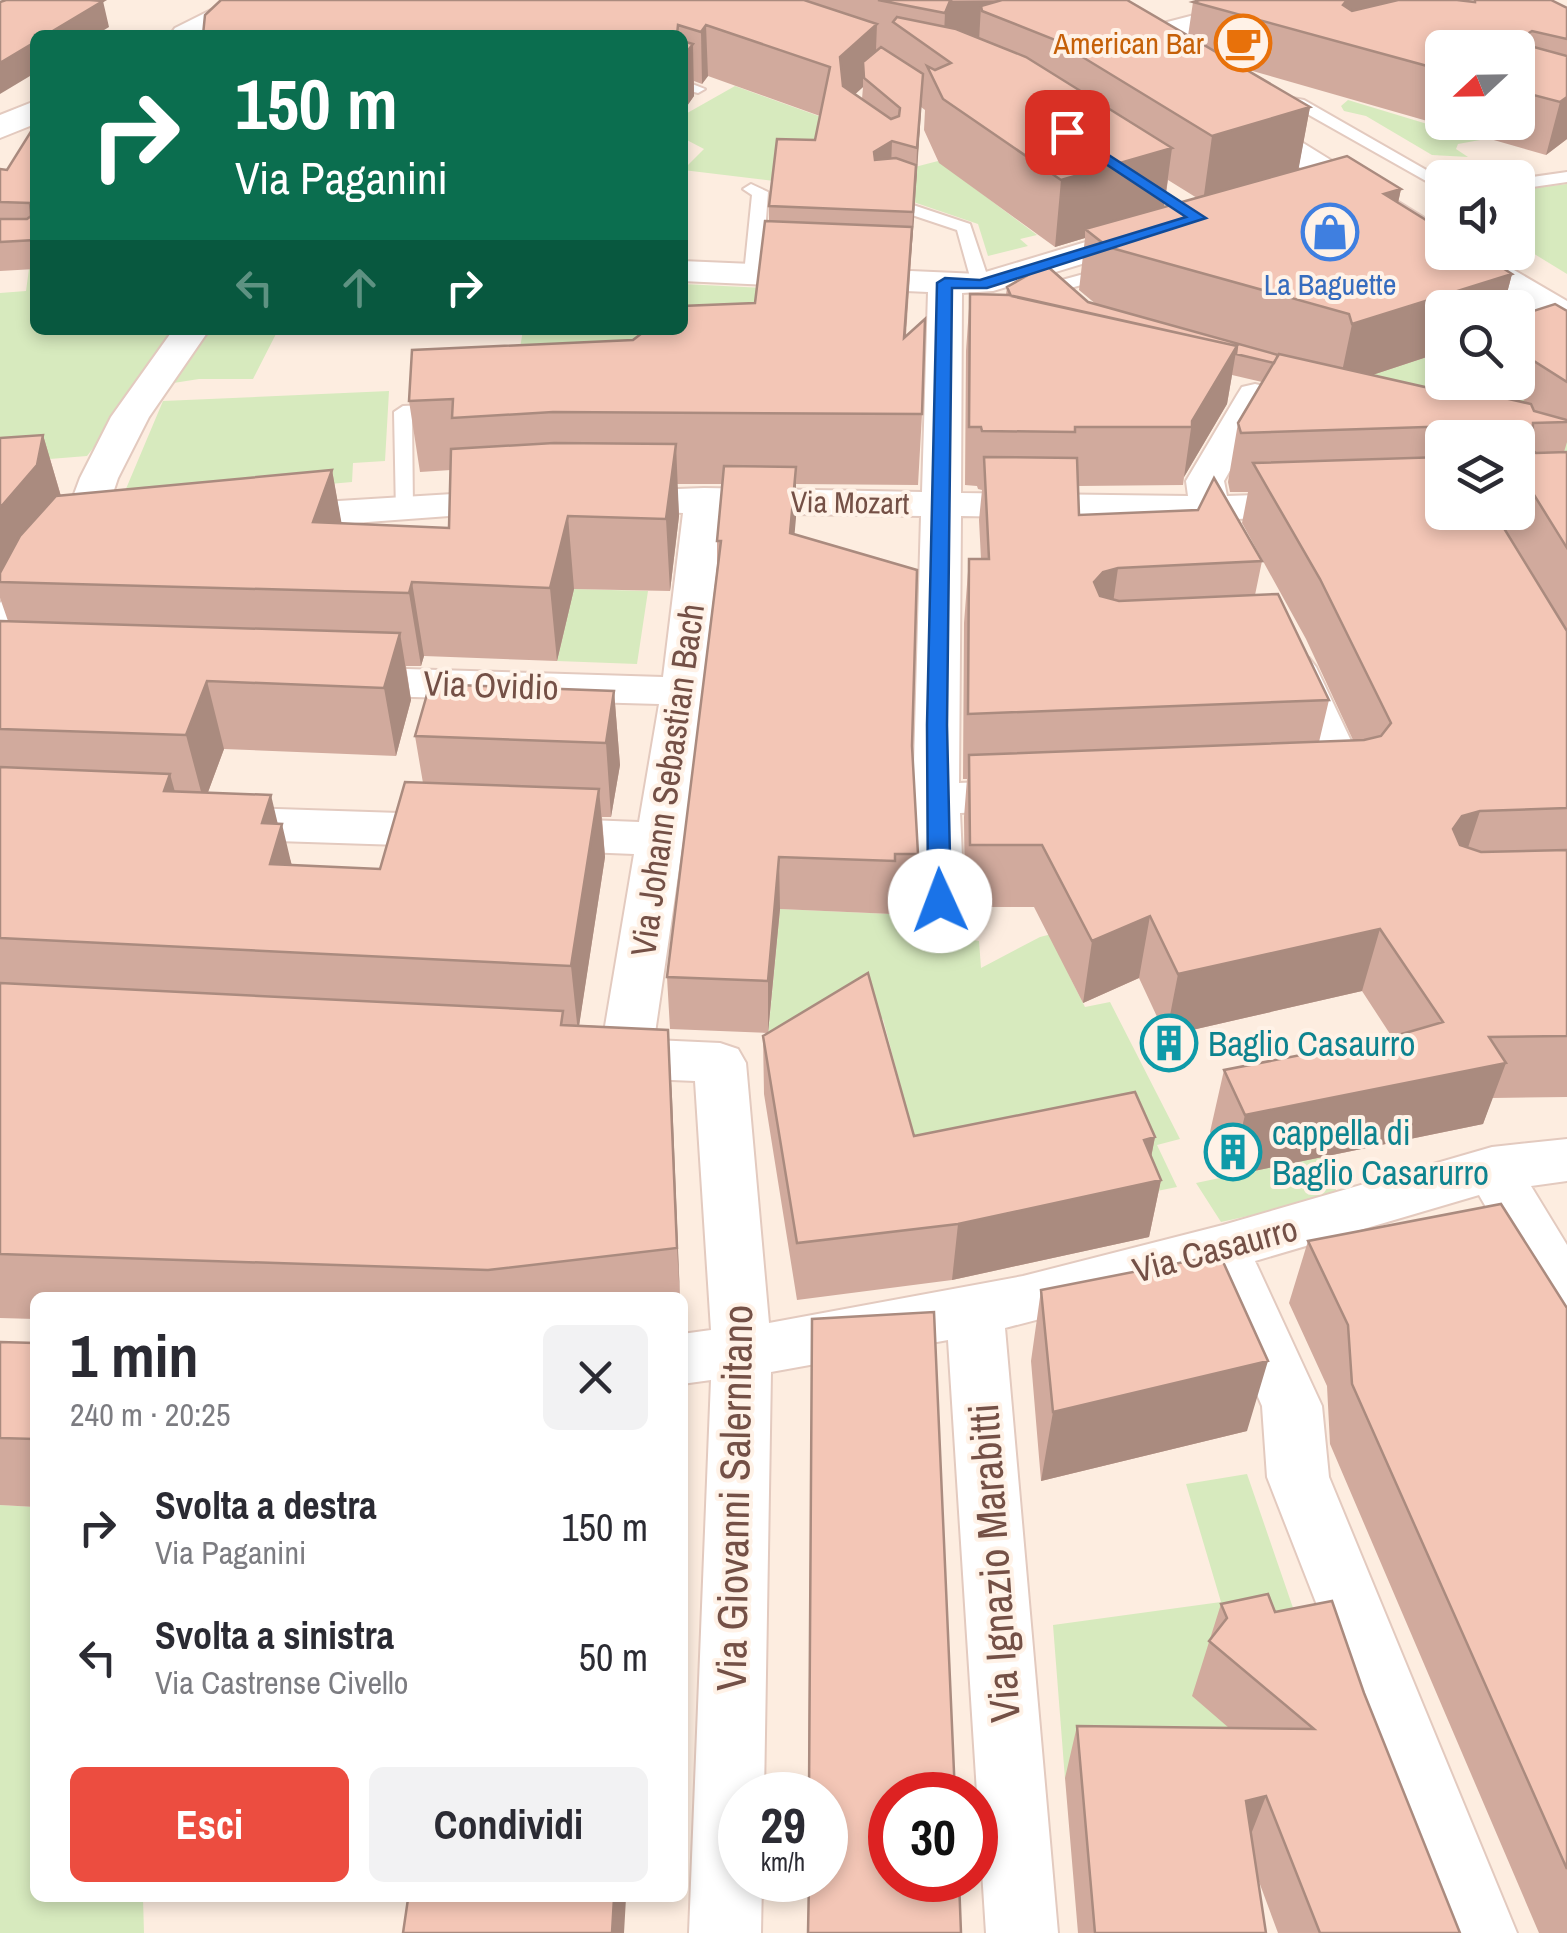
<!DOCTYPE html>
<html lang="it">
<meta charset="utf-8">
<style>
:root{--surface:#fff;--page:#f2f2f3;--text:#2b2b33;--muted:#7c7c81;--accent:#ec4d40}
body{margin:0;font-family:"Archivo Narrow",sans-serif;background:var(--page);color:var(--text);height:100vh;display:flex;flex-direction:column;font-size:38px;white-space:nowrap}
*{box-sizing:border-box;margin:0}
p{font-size:32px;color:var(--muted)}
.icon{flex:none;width:55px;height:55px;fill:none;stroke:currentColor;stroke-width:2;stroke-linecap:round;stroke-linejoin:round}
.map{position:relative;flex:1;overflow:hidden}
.drawer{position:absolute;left:30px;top:1292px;width:658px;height:610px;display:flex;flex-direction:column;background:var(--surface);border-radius:15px;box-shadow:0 5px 15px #0003}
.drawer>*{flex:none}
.guide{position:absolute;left:30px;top:30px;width:658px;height:305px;border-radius:15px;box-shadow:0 5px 15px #0003;background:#0b6e4f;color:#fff;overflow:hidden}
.needle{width:65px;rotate:248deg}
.controls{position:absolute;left:1425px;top:30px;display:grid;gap:20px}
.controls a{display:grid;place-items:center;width:110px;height:110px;border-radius:15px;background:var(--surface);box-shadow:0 5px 15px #0003;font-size:50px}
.speed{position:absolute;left:718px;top:1772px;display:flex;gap:20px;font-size:50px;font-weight:700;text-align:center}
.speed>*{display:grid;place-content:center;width:130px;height:130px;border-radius:50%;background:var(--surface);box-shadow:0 5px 15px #0003;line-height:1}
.speed small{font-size:25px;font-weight:400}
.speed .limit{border:15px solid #d22;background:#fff;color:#111}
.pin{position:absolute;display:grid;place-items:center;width:85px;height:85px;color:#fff;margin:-42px;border-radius:20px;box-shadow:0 5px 15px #0006}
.me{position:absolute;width:110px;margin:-55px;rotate:358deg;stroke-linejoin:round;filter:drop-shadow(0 0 8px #0008)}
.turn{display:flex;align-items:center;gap:35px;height:210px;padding:0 40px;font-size:45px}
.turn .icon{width:130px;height:130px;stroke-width:2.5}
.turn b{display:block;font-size:70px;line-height:85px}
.lanes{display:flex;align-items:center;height:95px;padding:0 40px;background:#0003;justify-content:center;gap:50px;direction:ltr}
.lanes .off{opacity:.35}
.round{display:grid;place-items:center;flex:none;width:105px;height:105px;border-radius:15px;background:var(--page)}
.overview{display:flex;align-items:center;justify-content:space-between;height:170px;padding:0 40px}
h1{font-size:60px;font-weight:700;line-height:75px}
.primary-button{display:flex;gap:20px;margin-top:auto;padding:20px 40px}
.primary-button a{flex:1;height:115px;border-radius:15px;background:var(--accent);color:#fff;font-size:40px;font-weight:700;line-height:115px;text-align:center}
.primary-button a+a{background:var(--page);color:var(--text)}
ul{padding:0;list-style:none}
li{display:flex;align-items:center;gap:30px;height:130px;padding:0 40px}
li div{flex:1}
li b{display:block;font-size:38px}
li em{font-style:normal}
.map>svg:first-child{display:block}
</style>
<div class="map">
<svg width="1567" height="1933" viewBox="0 0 1567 1933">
<rect width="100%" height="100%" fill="#fdede0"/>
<path fill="#d7eabe" d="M735 86 827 119 888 174 938 161 1037 235 1020 239 1028 246 988 256 978 224 793 161 774 181 683 170 704 149 683 138 682 116Z
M1348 100 1480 140 1458 144 1456 149 1468 157 1432 155 1366 116 1344 111 1341 106Z
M1567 184V274L1518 244V190Z
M29 269H35V330L184 331 87 456 0 463V293L26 291Z
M683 284 765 288 756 372 514 384 523 330H682Z
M199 330H278L253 379H199L167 384Z
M1442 352V382H1518L1567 412V463L1518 438 1315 393Z
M389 391 385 461 353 463 352 482 120 503 163 401Z
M573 589 648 591 637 664 557 661Z
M780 909 892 914 938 935 979 941 981 968 1040 937 1079 927 1068 973 1085 1007 1110 1002 1180 1139 1157 1145 1177 1187 1132 1196 928 1190 883 1019H868L765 1066Z
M1320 1157 1339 1196 1221 1222 1196 1183Z
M1247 1474 1324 1698 1192 1780 1065 1779 1053 1625 1221 1602 1186 1484Z
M0 1505 35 1507V1898H143L144 1933H0Z"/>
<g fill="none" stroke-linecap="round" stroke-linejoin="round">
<g stroke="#e3cabf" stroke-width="4">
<path id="service" d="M682 80 705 89 698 93 682 89Z
M1280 96 1304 100 1442 179V190L1295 107 1275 104V98Z
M1567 172V182L1518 189V179Z
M751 184 768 192 762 274 753 279 744 274 752 195 743 189Z
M892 198 970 224 990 284 987 288 972 284 957 230 894 209 878 211V205Z
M1113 266 1119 267V275L1059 291 1033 271 1047 267 1062 280Z
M446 404 455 410 453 414 412 417 413 509 403 515 396 513 394 412 403 406Z"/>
</g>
<g stroke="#e3cabf" stroke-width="4">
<path id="minor" d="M1242 109 1253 112 1442 229V252H1483L1567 301V325L1555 322 1446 259 1442 253 1430 250 1231 124 1227 118 1231 112Z
M1149 223 1161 226 1166 233 1161 240 993 291 962 293 961 493 1188 496 1186 481 1237 395 1242 387 1255 384 1268 387 1273 395 1224 481 1227 496 1442 489 1443 512 1236 519 1245 535 1239 543 1225 547 1211 543 1197 520 961 516 959 783 1031 780 1047 784 1054 795 1047 806 1031 810 960 813 964 901 957 913 940 918 923 913 916 901 913 799 921 516 722 513 705 691 654 1040 720 1043 738 1049 746 1063 769 1323 1023 1276 1223 1225 1492 1147 1567 1139V1181L1531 1186 1567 1245V1319L1547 1312 1479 1195 1255 1261 1322 1406 1329 1477 1517 1933H1445L1267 1477 1262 1406 1205 1276 1005 1328 1058 1933H986L948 1340 771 1372 764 1795H740V1880H762L761 1933H689L711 1380 682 1384V1334L711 1330 695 1081 601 1077 583 1071 575 1057 583 1043 603 1038 634 854 536 850 519 845 513 834 519 823 536 818 639 822 659 704 343 695 328 691 321 681 328 671 343 667 663 677 683 513 598 508 592 500 598 492 704 488 922 492 928 292 682 281V261L979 274Z
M173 330H209L149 417 118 478 99 535 40 607 15 655 0 659V603L60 532 80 478 111 417Z
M517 490 531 494 537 502 531 510 273 529 259 525 253 517 259 509 273 505Z
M1294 654 1309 658 1316 667 1371 783 1364 794 1326 799 1310 795 1303 784 1310 773 1320 771 1272 667 1279 658Z
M216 807 461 815 478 820 484 831 478 842 461 847 216 839 199 834 193 823 199 812Z"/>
</g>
<g stroke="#e3cabf" stroke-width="4">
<path id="tertiary" d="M231 0H269L265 6 210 35H170L175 28Z
M1039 0H1075L1114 24 1152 26 1252 0H1303L1299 6 1152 44 1096 40Z
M35 101V124L0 138V115Z"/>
</g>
<use href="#service" fill="#fff" fill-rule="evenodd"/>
<use href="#minor" fill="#fff" fill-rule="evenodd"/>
<use href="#tertiary" fill="#fff" fill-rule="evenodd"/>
</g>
<path fill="#d1aa9d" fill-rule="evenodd" d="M221 0H1127L1188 36 1193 2 1200 0H1465L1567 8V139L1546 155 1242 68 1310 107 1298 170 1401 189 1398 203 1512 274 1503 308H1442V352L1372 375 1456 394 1529 404 1496 382H1518V316L1567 311V442L1564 452H1567V1097L1492 1098 1483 1124 1230 1176 1210 1132 1224 1070 1392 1037 1362 991 1166 1036 1139 978 1083 1003 1034 907H965L964 817 967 779H963L964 623 969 559H981L979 520 982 490 978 489 977 486 965 485 966 351 970 294 1006 295 1007 287 1097 305 1079 290 1085 238 1055 247 939 163 924 130 925 110 921 107 906 336 922 414 918 485 796 484 794 534 912 746 918 854 915 907H892V914L780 909 768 1033 914 1136 1155 1137 1151 1157 1161 1180 1149 1237 952 1280 797 1300 764 1094 763 1036 768 1033 670 1029 667 977 717 567V541L722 484H677L679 516 670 591 574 589 557 661 424 656 421 666H406L411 700 396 756 224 749 208 792 278 824 292 865 380 869 423 783 415 736 614 691 620 765 611 817H602L605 857 579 1025 668 1030 680 1298H35V1319L0 1318V621H8L0 598V438L43 435 61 496 332 470 341 523 449 528 451 470 420 472 409 401 633 340 639 335V330H682L755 303 769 221V206L815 140 820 116 708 76 702 84 694 81V96L682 113V35H203ZM1442 48H1518V122H1442ZM863 87 862 99 855 94ZM1168 180 1197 198 1164 207ZM1232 375 1262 382 1238 423 1228 482 1230 492H1248L1242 523 1306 639 1353 740 1319 742 1329 700 1255 595 1262 561 1079 515 1078 486 1183 485 1184 477 1227 404ZM1442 438H1518V512H1442Z
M35 125V269L0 271V169L7 170Z
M1308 1241 1567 1308V1933H1539L1330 1444 1327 1386 1289 1303Z
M1041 1290 1247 1431 1041 1481 1031 1361Z
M812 1319 961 1933H808V1880H825V1795H808Z
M0 1342 35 1343V1507L0 1505Z
M1221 1604 1275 1612 1364 1693 1460 1933H1278L1258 1879 1266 1933H1078L1065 1778 1077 1726 1229 1728 1192 1696Z"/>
<path fill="#aa8b7f" d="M1031 0 981 6 979 41 943 56 945 13 950 1Z
M1345 0H1465L1463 10 1338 41Z
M103 1 109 27 96 35H46Z
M877 24 875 75 863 62V87L839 109 840 57Z
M706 25 708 76 702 84 701 32Z
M35 42V73L0 94V63Z
M693 44 694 96 682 113V58Z
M923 74 920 127 915 202 917 148Z
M1567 97V139L1546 155 1560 102Z
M1310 107 1298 172 1203 202 1212 136Z
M892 141 890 195 872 206 874 152Z
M1172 148 1163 214 1085 229V238L1055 247 1061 180Z
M916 165 914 220 910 267 913 212Z
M1401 189 1388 248 1384 194Z
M912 227 908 295 901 408 904 338Z
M1512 274 1503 308H1442V352L1339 386 1352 324Z
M1237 346 1227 404 1184 477 1192 421Z
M43 435 62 500 0 582V508Z
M676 444 679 516 670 591 666 519Z
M796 467V518L790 584V533Z
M332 470 345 542 313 522Z
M568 516 574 589 557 661 550 588Z
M1118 568 1109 632 1094 582 1103 572Z
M412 582 424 656 421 666 409 593Z
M400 633 411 700 396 756 384 688Z
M207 681 224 749 204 803 186 735Z
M614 691 620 765 611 817 606 743Z
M170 774 189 842 164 791Z
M599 789 605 857 578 1033 571 966Z
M271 795 280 833 282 824 298 892 270 864 262 823Z
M1480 811 1460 872 1453 829 1462 816Z
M779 857 780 909 768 1033V981Z
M1150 916 1139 978 1083 1003 1092 941Z
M1380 929 1362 991 1166 1036 1178 974Z
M668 1030 672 1097 680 1298 677 1248Z
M1506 1063 1483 1124 1230 1176 1245 1115Z
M1155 1137 1146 1183 1161 1180 1149 1237 952 1280 958 1224 1144 1140Z
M1268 1361 1247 1431 1041 1481 1053 1412Z
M1266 1796 1246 1847V1801Z
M614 1898H626L624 1933H612Z"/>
<path fill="#f3c6b6" stroke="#aa8b7f" stroke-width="2.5" d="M6 0H90L103 1 46 35H35V42L0 63V2Z
M221 0H804L877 24 840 57 843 86 891 119 899 116 900 108 864 78 863 62 881 47 923 74 917 148 892 141 874 152 875 160 896 158 916 165 913 212 769 206 777 139 815 140 830 67 706 25 701 32 678 25 677 35H203L205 15Z
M878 0H952L950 1 945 13Z
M1002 0H1127L1310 107 1212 136 1053 39 982 11 981 6Z
M1200 0H1347L1343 5 1352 11 1398 0H1457L1475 2V0H1551L1567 8V39L1532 31 1527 34 1530 46 1567 56V97L1560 102 1518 91V48H1442V70L1193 2Z
M897 17 956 29 1026 57 1172 148 1061 180 943 99 927 66 935 70 951 63 893 22Z
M682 41 693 44 682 58Z
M35 125V240L0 242V219H27L31 216 30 203 0 202V169L7 170Z
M1347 156 1401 189 1384 194 1442 230V252H1478L1512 274 1352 324 1349 314 1108 247 1085 229Z
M765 221 912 227 904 338 925 319 922 414 553 412 452 418 453 399 409 401 412 350 633 340 646 330H682V306L755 303Z
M1046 265 1088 302 1278 355 1274 363 1236 354 1237 346 1011 296 1007 287Z
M970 294 1009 295 1237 346 1192 421V427H1075V432L982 431 981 427H969Z
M1555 304 1567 311V382L1518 351V316Z
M1279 354 1456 394 1461 388 1531 404 1534 411 1567 420V422L1533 423 1532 450 1536 453 1567 452V548L1518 469V438H1462L1461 430 1457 426 1241 433 1238 423Z
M43 435 37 465 0 508V438Z
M554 443 676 444 666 519 568 516 550 588 412 582 409 593 0 582V573L20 536 56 496 332 470 313 522 449 528 451 449Z
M984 457 1077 458 1079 515 1198 510 1214 478 1262 561 1118 568 1103 572 1094 582 1100 596 1119 601 1278 594 1329 700 968 714 969 559H989Z
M1442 457V512H1494L1567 631V808L1480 811 1462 816 1453 829 1460 845 1481 852 1567 850V1036L1489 1037 1506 1063 1245 1115 1224 1070 1388 1038 1443 1022 1380 929 1178 974 1150 916 1092 941 1042 845H970L969 755 1364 740 1381 736 1391 723 1320 579 1253 463Z
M724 466 796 467 790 533 917 570 912 746 918 854H895V861L779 857 768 981 667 977 721 541H717Z
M0 621 400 633 384 688 207 681 186 735 0 729Z
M430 684 614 691 606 743 415 736Z
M0 767 170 774 164 791 271 795 262 823 282 824 270 864 380 869 405 782 599 789 571 966 0 938Z
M868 973 914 1136 1135 1092 1155 1137 1144 1140 1161 1180 958 1224 797 1243 763 1036Z
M0 983 563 1011 561 1025 668 1030 677 1248 488 1270 0 1254Z
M1501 1204 1567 1308V1869L1352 1384 1348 1325 1308 1241Z
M1220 1255 1268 1361 1053 1412 1041 1290Z
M934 1312 955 1795H890V1880H959L961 1933H808L809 1880H825V1795H809L812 1319Z
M0 1342 35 1343V1439L0 1438Z
M1268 1594 1275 1612 1332 1601 1364 1693 1460 1933H1320L1266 1796 1246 1801 1266 1933H1095L1077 1726 1314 1729 1209 1641 1227 1618 1221 1604Z
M417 1898H614L612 1933H403L408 1899H417Z"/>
<path fill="#1a73e8" stroke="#114b97" stroke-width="2.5" d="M1067 128 1206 218 987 288H952L947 725 951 901 940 909 928 901 927 725 937 283 945 278 980 280 1186 217 1062 135 1060 132Z"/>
<defs>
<g id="cafe-ring" transform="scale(2.875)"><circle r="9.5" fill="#fff2e7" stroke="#e8710a" stroke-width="1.5"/><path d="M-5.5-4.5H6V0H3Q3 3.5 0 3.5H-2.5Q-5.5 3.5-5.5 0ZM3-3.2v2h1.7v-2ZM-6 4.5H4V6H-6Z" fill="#e8710a"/></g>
<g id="shop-ring" transform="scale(2.875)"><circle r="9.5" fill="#fff2e7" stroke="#3f7fe0" stroke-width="1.5"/><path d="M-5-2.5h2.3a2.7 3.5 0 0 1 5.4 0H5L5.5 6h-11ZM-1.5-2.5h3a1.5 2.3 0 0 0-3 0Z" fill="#3f7fe0"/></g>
<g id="building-ring" transform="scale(2.875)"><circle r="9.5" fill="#fff2e7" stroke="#0f9aa8" stroke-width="1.5"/><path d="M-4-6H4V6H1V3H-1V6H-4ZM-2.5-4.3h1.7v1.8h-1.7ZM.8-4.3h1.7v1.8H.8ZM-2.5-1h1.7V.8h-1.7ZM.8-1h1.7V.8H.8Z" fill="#0f9aa8"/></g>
</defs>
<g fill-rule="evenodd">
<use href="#cafe-ring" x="1243" y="43"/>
<use href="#shop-ring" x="1330" y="232"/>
<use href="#building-ring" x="1169" y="1043"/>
<use href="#building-ring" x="1233" y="1152"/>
</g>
<g text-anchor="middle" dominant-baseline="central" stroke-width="8" stroke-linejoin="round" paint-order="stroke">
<g font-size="30" fill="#c56008" stroke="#fff2e7" text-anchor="end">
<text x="1204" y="43">American Bar</text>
</g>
<g font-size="30" fill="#366cbe" stroke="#fff2e7">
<text x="1330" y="284">La Baguette</text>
</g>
<g font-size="30" fill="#745046" stroke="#fff2e7">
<text transform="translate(850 502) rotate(1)">Via Mozart</text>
</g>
<g font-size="35" fill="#745046" stroke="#fff2e7">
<text transform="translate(491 685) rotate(2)">Via Ovidio</text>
<text transform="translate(667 780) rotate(-82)">Via Johann Sebastian Bach</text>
<text transform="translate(1215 1249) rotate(-15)">Via Casaurro</text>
</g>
<g font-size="35" fill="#0d838f" stroke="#fff2e7" text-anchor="start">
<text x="1208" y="1043">Baglio Casaurro</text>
<text x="1272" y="1132">cappella di<tspan x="1272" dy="40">Baglio Casarurro</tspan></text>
</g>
<g font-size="42" fill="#745046" stroke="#fff2e7">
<text transform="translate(734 1498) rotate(-89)">Via Giovanni Salernitano</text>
<text transform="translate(994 1563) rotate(-94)">Via Ignazio Marabitti</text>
</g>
</g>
</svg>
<div class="controls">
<a><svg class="needle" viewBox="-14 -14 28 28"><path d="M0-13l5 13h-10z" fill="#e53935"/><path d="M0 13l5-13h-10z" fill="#7c7c81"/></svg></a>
<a><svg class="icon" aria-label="sound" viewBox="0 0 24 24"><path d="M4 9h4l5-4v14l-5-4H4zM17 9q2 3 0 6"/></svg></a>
<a><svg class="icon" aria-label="search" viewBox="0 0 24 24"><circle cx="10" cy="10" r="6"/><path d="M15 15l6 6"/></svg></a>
<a><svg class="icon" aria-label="layers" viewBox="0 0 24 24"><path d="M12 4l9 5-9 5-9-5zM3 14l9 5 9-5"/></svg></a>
</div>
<div class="speed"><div>29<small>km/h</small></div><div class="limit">30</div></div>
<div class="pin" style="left:1067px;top:132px;background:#d93025"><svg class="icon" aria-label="arrive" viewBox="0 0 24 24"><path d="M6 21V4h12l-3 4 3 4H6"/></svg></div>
<svg class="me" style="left:940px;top:901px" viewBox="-20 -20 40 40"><circle r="19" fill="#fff"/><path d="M0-13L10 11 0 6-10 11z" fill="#1a73e8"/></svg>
<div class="guide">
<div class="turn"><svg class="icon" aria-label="right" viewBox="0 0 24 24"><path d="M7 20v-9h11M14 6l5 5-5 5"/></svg><div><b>150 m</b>Via Paganini</div></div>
<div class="lanes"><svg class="icon off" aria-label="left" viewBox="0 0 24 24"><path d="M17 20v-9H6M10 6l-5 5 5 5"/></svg><svg class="icon off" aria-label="ahead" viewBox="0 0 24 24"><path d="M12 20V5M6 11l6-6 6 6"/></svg><svg class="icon" aria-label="right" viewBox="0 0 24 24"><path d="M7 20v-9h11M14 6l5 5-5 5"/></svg></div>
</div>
<section class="drawer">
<div class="overview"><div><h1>1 min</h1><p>240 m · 20:25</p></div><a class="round"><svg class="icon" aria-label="close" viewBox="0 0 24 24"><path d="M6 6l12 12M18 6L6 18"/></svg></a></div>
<ul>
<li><svg class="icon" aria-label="right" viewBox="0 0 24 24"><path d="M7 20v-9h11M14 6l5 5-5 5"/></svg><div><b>Svolta a destra</b><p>Via Paganini</p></div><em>150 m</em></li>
<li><svg class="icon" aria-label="left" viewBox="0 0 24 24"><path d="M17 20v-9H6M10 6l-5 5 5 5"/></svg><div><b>Svolta a sinistra</b><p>Via Castrense Civello</p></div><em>50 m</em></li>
</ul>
<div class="primary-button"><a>Esci</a><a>Condividi</a></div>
</section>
</div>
